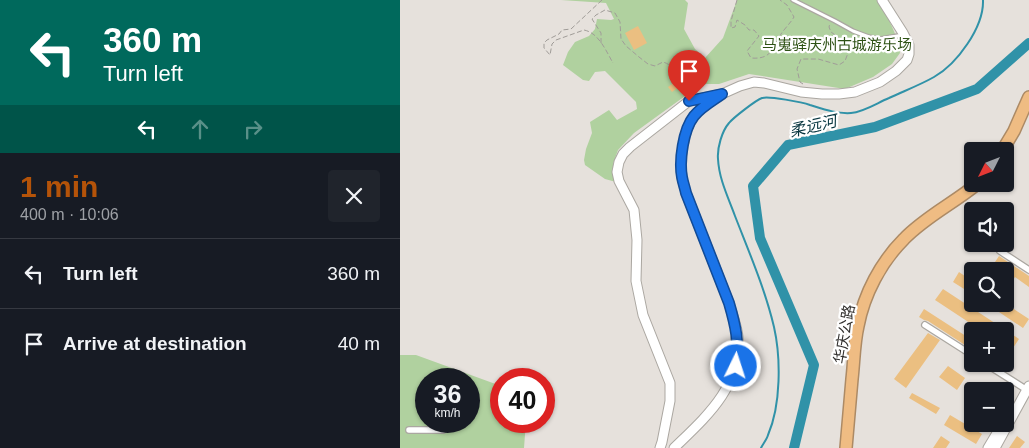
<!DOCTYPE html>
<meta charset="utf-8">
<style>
:root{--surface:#171b24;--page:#20242c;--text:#f1f3f6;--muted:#9ea1a6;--line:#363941;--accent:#b45309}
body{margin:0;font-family:Helvetica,"Noto Sans SC",sans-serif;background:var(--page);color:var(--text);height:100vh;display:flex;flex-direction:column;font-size:19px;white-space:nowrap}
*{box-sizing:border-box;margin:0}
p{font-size:16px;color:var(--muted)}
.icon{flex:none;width:28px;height:28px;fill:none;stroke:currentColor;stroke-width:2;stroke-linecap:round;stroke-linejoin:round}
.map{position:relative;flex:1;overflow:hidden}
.sheet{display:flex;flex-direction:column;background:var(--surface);width:400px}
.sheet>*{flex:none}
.guide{background:#00695c;color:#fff;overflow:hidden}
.needle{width:32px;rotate:228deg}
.tools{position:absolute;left:564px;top:142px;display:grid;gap:10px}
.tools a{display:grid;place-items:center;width:50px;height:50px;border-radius:5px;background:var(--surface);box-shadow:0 1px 4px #0004;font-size:25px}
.speed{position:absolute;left:15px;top:368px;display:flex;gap:10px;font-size:25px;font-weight:700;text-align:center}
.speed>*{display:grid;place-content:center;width:65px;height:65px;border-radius:50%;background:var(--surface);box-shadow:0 1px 4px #0004;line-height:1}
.speed small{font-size:12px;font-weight:400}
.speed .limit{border:8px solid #d22;background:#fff;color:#111}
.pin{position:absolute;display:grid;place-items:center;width:42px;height:42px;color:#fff;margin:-51px -21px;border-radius:50% 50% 50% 0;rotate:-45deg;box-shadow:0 0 5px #0007}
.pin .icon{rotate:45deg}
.me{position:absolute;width:55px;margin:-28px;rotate:4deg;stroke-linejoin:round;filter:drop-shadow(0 0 4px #0008)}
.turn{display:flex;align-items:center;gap:18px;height:105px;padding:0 20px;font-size:22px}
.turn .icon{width:65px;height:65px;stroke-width:2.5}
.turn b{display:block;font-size:35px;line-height:42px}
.lanes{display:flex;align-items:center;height:48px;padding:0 20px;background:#0003;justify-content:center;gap:25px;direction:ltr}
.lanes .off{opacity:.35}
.round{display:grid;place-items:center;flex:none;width:52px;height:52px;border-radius:5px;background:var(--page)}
.overview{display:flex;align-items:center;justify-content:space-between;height:85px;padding:0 20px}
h1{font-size:30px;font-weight:800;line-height:38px;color:var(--accent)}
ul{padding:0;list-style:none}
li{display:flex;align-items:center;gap:15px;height:70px;padding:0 20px;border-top:1px solid var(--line)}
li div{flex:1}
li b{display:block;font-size:19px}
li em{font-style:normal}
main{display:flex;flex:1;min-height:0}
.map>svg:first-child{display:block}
</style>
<main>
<section class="sheet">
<div class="guide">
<div class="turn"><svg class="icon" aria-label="left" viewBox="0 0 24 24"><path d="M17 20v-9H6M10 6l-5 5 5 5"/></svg><div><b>360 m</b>Turn left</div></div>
<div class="lanes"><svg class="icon" aria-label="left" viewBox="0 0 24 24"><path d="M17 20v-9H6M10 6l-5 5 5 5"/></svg><svg class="icon off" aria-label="ahead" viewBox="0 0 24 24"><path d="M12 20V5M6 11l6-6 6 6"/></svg><svg class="icon off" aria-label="right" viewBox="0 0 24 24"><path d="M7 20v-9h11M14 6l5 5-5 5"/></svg></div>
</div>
<div class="overview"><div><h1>1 min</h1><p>400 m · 10:06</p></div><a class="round"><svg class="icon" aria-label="close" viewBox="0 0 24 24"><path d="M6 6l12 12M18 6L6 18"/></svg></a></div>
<ul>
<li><svg class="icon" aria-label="left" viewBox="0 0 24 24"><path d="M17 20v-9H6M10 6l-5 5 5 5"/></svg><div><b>Turn left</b></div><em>360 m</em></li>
<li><svg class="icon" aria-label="arrive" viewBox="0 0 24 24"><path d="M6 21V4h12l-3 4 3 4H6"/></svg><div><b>Arrive at destination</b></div><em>40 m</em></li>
</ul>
</section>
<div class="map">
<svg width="629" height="448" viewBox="0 0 629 448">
<rect width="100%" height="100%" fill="#e6e1dc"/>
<path fill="#b0d19f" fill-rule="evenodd" d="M161 0H285L288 3 284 29 295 49 305 58 323 38 337 0H477C489 19 496 31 500 53L492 64 473 77 445 89 349 74 319 84H306L292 91 234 133 218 150 213 164 216 182 205 179 185 165 184 160 186 149 192 133 190 122 198 117 209 110 217 120 237 109 236 102 205 71 195 72 189 81 183 80 163 65 168 52 175 42 189 36 195 29 197 19 211 20 214 19 206 3Z
M0 355H16L101 386V421H126L124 448H0ZM26 379H69V421H26Z"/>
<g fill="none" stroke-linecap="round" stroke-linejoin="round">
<path stroke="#3092a8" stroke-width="2" d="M361 448C363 444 367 439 368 435 381 405 381 358 374 327 365 289 349 252 335 216 328 197 319 179 318 159 317 148 322 131 329 123 333 118 356 100 362 98 369 96 402 102 410 105 423 109 437 114 451 113 464 112 477 103 489 98 504 91 520 85 534 77 557 64 584 27 583 0"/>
<path stroke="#3092a8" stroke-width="10" d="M394 448 414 365 360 238 353 186 388 145 475 127 577 89 629 43"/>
</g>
<path fill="#ebbf81" d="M238 26 247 43 234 50 225 33Z
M291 70 295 75 272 92 268 87Z
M599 256 629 276V287L615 277 605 292V271H589Z
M559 272 572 281V294L553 282Z
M543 289 619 339 611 351 605 346V331H582L535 300Z
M587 304H606L629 319 623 328Z
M524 309 572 340 568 347 528 321 524 320 519 317Z
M528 333 540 340 506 388 494 379Z
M548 366 565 378 557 390 539 377Z
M512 393 540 408 536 414 509 398Z
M550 415 582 434 576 444 544 425Z
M541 436 550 442 546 448H533Z
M617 436 625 442 620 448H609Z"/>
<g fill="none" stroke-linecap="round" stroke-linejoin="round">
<g stroke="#aba7a1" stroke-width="5.5">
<path id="lane" d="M393 0 435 21 453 31 469 37 480 39 503 35"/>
</g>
<g stroke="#aba7a1" stroke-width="8">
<path id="street" d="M600 251 629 270
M525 325 572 355
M586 364 627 390
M9 430H43"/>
</g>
<g stroke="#aba7a1" stroke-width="11">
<path id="secondary" d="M260 448 262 442 270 401V383L243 315 236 281 237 240 234 210 219 181 217 172 219 162 223 154 230 147 289 101 322 94 340 86 354 82 364 83 401 92 422 94H439L455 92 480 82 496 71 507 60 509 54V45L503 33 482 0
M274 448C307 416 341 387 338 337 337 325 332 314 329 303L286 193C285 188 283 183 282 178 280 161 283 130 294 116 300 108 310 102 318 97
M588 448 597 433
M595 448 629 386"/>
</g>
<g stroke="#ac8a65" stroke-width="14">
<path id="highway" d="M602 151 614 131 629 97
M446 448C448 425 450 402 452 379 454 362 454 343 458 326 464 294 481 262 504 239 525 217 554 203 577 184"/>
</g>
<path stroke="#a09c98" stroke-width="1" stroke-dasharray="5 2.5" stroke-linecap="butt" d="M202 0 171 29 162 30 159 34 147 40 144 43V48L150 55 152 44 156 40 184 30C199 33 206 51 213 63
M337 0 331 21V28L335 27 337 20 345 25 349 30H354L359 36 347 51 351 58C375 60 372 44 384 30 388 25 391 22 394 17L387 5 380 0
M201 43V33L192 19 196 15 205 10 215 13 220 22 221 39 226 46 239 57 248 64 255 66 263 62C274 65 290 83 295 93
M403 84 400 82 397 69 401 59H418L439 65 445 61 448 53 442 40 431 32 429 27 430 23"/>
<use href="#lane" stroke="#fff" stroke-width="3"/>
<use href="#street" stroke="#fff" stroke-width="5.5"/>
<use href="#secondary" stroke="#fff" stroke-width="9"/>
<use href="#highway" stroke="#efbc83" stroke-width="11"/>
</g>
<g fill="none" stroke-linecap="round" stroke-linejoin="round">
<g stroke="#114b97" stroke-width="12">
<path id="route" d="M289 101 322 94C312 101 301 107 294 116 283 130 279 161 282 177 283 183 285 188 286 193L329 303C336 327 339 341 336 366"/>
</g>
<use href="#route" stroke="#1a73e8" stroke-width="9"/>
</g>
<g text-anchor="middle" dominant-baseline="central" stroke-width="4.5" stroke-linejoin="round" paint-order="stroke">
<g font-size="15" fill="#2e5215" stroke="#fff">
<text x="437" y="44">马嵬驿庆州古城游乐场</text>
</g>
<g font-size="15" fill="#302e2c" stroke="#fff">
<text transform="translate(444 334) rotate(-80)">华庆公路</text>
</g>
<g font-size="16" font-style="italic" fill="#07353f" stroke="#fff">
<text transform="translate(413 126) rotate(-13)">柔远河</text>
</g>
</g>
</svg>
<div class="tools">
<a><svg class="needle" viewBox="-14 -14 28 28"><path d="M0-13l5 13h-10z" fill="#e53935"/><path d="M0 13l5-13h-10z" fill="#9ea1a6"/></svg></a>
<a><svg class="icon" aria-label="sound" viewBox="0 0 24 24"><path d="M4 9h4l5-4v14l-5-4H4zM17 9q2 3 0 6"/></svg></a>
<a><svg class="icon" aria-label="search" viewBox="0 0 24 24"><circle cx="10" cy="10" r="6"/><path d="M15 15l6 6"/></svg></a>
<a>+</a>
<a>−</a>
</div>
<div class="speed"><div>36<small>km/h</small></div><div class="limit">40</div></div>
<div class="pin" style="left:289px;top:101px;background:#d93025"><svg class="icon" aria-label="arrive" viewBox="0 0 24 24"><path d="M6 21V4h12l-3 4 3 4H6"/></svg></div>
<svg class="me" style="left:336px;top:366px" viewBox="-20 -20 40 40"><circle r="17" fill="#1a73e8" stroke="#fff" stroke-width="3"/><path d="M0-11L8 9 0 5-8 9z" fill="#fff"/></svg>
</div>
</main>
